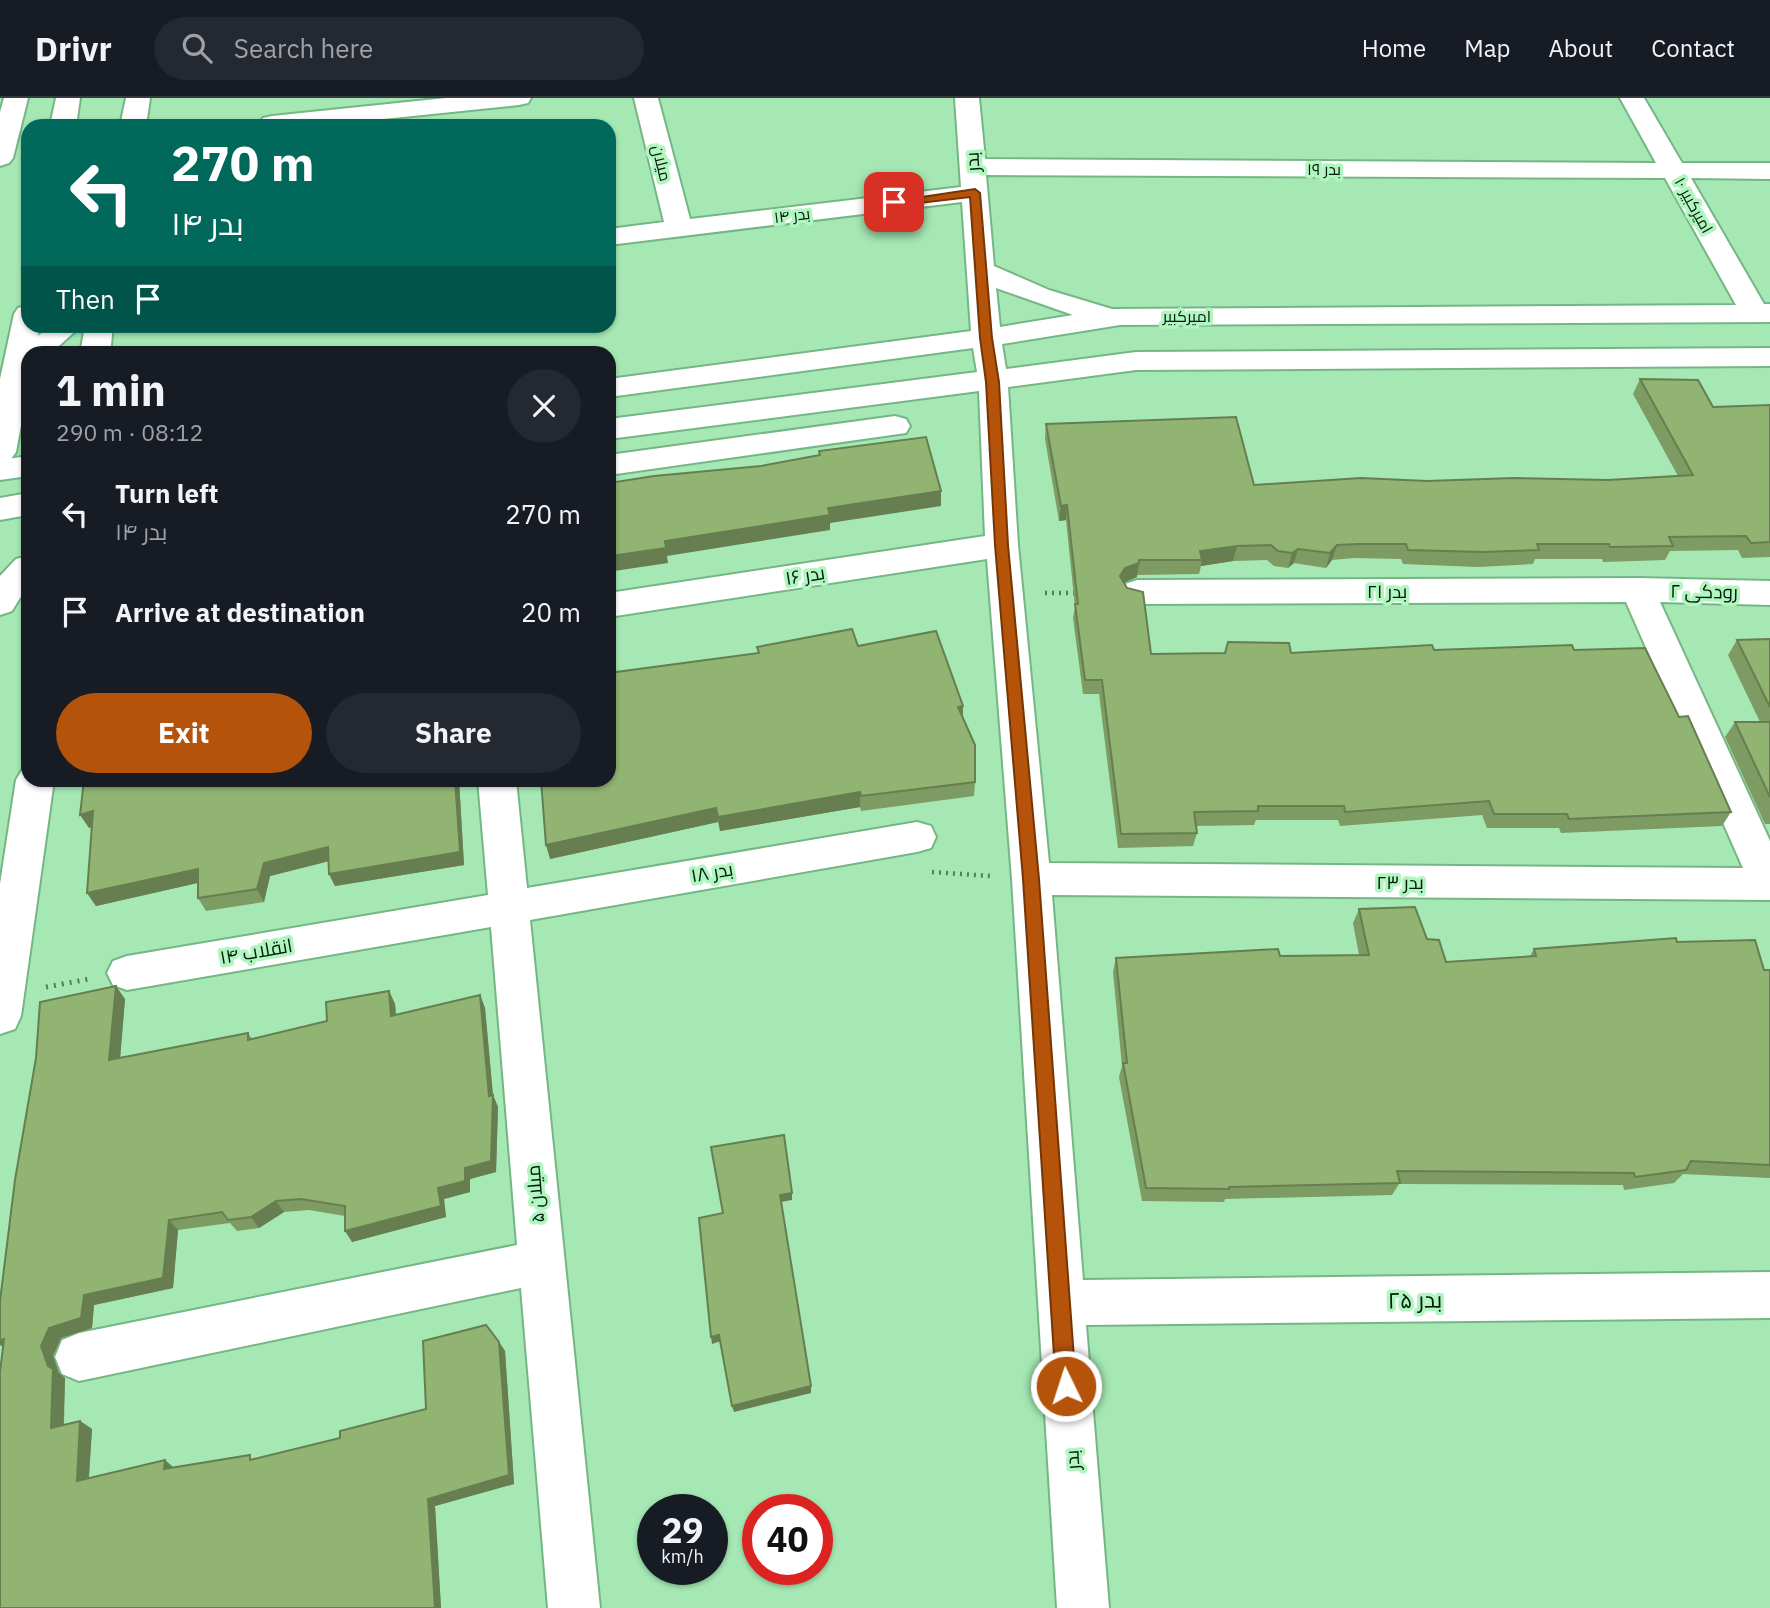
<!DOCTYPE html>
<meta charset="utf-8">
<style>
:root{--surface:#171b24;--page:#242831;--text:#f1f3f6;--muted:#9ea1a6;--line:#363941;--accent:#b45309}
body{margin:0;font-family:"IBM Plex Sans",Cairo,sans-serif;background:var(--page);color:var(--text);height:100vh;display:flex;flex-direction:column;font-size:26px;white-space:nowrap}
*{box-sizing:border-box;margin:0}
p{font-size:23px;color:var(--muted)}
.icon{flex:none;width:38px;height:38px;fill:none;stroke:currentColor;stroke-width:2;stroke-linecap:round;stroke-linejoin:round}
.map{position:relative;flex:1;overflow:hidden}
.drawer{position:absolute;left:21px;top:248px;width:595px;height:441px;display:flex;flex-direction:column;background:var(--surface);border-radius:21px;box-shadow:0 2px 5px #0004}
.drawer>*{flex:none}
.banner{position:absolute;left:21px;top:21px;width:595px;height:214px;border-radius:21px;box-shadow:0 2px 5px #0004;background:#00695c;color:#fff;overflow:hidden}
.speed{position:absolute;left:637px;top:1396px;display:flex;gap:14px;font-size:35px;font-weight:700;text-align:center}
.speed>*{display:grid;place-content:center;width:91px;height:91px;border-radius:50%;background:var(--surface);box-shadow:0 2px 5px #0004;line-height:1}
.speed small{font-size:18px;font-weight:400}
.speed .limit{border:10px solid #d22;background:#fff;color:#111}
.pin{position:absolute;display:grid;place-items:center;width:60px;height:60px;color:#fff;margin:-30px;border-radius:14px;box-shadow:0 4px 10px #0006}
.me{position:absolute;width:77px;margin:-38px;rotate:356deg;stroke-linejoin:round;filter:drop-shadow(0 0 5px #0008)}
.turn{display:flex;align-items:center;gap:24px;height:147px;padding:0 35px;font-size:32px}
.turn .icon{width:91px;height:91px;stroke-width:2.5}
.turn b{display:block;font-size:49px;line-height:60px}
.then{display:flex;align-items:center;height:66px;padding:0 35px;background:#0003;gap:14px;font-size:26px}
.round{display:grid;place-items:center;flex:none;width:74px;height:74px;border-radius:37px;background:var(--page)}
.summary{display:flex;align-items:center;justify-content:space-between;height:119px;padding:0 35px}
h1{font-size:42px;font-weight:700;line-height:52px}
.primary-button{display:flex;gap:14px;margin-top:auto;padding:14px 35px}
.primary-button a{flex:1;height:80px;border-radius:42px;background:var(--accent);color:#fff;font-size:28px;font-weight:700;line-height:80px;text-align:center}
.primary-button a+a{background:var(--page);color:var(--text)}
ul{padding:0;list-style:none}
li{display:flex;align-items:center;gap:21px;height:98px;padding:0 35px}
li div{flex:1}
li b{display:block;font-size:26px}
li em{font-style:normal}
header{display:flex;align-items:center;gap:42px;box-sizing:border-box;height:98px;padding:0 35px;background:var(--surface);border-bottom:2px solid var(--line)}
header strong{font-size:33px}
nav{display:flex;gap:38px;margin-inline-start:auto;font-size:24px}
.search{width:490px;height:63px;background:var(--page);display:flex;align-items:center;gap:18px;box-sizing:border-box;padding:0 24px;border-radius:38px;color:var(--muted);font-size:26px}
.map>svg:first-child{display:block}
</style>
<header>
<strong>Drivr</strong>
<div class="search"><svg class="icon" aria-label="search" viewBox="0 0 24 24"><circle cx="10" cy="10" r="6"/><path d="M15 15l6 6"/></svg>Search here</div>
<nav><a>Home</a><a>Map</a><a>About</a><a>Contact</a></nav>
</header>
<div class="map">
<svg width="1770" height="1510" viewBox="0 0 1770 1510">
<rect width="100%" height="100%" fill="#a5e8b4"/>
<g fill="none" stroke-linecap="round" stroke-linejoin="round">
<g stroke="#75b685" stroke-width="4">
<path id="minor" d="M126 0H150L146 28H120Z
M446 0H531L528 5 519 7 316 28H262L260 25 263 20 272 18Z
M634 0H658L690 121 961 89 955 0H979L985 61 1656 65 1620 0H1644L1682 65H1770V81L1691 80 1764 206H1770V224L1120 227 1002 246 1006 271 1136 254 1770 250V268L1136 272 1008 289 1018 447 1049 765 1743 770 1626 504 1137 506 1125 502 1120 494 1125 486 1137 482 1638 480 1770 483V507L1660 504 1770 743V802L1052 797 1083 1182 1770 1174V1220L1086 1227 1109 1510H1057L1012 781 987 461 609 519V495L985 438 979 293 609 341V321L977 274 973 250 609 299V281L971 233 962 104 609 147V131L664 124ZM986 77 1665 80 1736 207 1112 211 1049 192 994 168ZM996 190 1073 217 1000 229Z
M50 228H81L50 256H28V264L21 262 16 256Z
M85 228H113L110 256H80Z
M895 318 906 321 910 328 906 335 609 377V357Z
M28 358V378L0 382V362Z
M28 395V417L0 422V400Z
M28 670V682H54L21 918 15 931 0 936V786L16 682 22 672Z
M478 682H516L527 790 917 724 931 728 936 739 931 750 917 754 530 822 600 1510H548L521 1190 79 1283 62 1276 55 1259 62 1242 79 1235 517 1147 491 829 127 892 113 887 107 875 113 863 127 858 488 797Z"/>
</g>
<g stroke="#75b685" stroke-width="4">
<path id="major" d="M4 0H28L13 60 9 65 0 68V14Z
M56 0H80L76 28H50Z
M28 207V228H40L35 256H28V290L16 354 11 361 0 364V281L14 216 18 210Z
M28 458V487L12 513 0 517V478L16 461Z"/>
</g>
<path stroke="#517e5b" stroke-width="3.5" stroke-dasharray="1 3.5" stroke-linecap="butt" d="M230 28 243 27"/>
<path stroke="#517e5b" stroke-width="4.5" stroke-dasharray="2 5" stroke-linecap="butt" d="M1045 495H1078
M932 774 990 778"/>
<path stroke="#517e5b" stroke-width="5" stroke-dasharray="2 6" stroke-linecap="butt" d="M46 889 89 881"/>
<use href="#minor" fill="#fff" fill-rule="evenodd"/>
<use href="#major" fill="#fff" fill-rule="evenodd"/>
</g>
<path fill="#7d9b62" d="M1640 281 1713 309 1770 307V459L1742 460 1738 452 1670 453 1665 462 1603 464 1602 461H1535L1533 466 1478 469 1403 466 1401 461 1354 460 1332 462 1326 470 1294 465 1288 470 1274 468 1267 462 1233 463 1201 468 1199 476 1137 477V479L1124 484 1151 556 1574 552 1679 619 1731 714 1722 728 1561 735 1559 730H1487L1482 717 1340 728 1338 722H1256L1254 727 1196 728 1197 735 1193 748 1118 750 1099 596H1083L1073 520 1075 509 1066 422 1059 423 1045 341 1046 326 1254 387 1427 383 1608 382 1678 378 1633 296Z
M1770 541V726H1765L1725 639 1735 624H1760L1728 557 1737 542Z
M858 548 963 608V619L975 684 974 698 861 713 860 709 720 733 718 724 550 761 758 555 757 549Z
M64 682H459L464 767 335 788 329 776 328 763 270 778 264 804 206 813 198 800V785L96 808 87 795 92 729 89 730 83 686 69 689Z
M1359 811 1427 841 1446 864 1530 858 1534 851 1677 844 1764 872H1770V1080L1683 1076 1674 1085 1624 1092 1623 1087 1399 1086 1392 1097 1225 1101 1224 1104 1142 1103 1119 979 1122 968 1113 874 1116 860 1359 857 1353 825Z
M389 893 395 906 396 917 480 897 485 910 493 997 498 1009 496 1074 470 1081V1094L444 1101 446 1119 352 1144 345 1118 309 1112 284 1114 259 1130 237 1133 230 1125 178 1132 173 1190 94 1207 92 1230 61 1240 53 1258 59 1275 65 1280 64 1327 80 1323 92 1331 89 1380 165 1362 174 1370 255 1361 340 1340 426 1311 499 1244 505 1253 514 1386 435 1408 441 1510H0L36 960 125 901 120 960 248 935 252 941 327 923Z"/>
<path fill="#667e50" d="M941 393V408L830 425V432L667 458 668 465 614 473 613 467 609 468V453L665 443 828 410Z
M1067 407 1066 422 1059 423 1061 408Z
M1337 447 1332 462 1326 470 1330 455Z
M1237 448 1233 463 1201 468 1202 462 1200 453Z
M1298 451 1294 465 1288 470 1292 455Z
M1139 465 1137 479 1123 485 1120 478 1125 470Z
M963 608V623L958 609Z
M64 682H92L93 684 69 689Z
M455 682H459L464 767 335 788 329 776Z
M860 694V709L720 733 718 719Z
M716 710 718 724 550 761 546 747Z
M93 713 102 726 89 730 80 717Z
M328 749 334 762 270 778 264 804 257 791 264 765Z
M198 771 206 783 96 808 87 795Z
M116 888 125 901 119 974 109 962Z
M389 893 395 906 397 930 391 918Z
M480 897 485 910 493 998V997L498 1009 496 1074 470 1081V1094L444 1101 446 1119 352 1144 345 1133 438 1090 465 1070 489 998Z
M792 1095V1102L781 1104 780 1097Z
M276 1103 284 1114 259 1130 251 1119Z
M169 1122 178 1132 173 1190 94 1207 92 1230 61 1240 53 1258 59 1275 65 1280 63 1339 51 1330 48 1268 41 1248 49 1230 84 1197Z
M719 1237 721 1243 712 1246 711 1239Z
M4 1241 7 1252 0 1247V1242Z
M499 1244 505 1253 514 1386 435 1408 441 1510H435L428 1401Z
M811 1288V1295L734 1314 732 1308Z
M80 1323 92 1331 88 1391 77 1383Z
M165 1362 175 1371H164Z"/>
<path fill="#91b472" stroke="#667e50" stroke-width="2" d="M1640 281 1698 282 1713 309 1770 307V444L1751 445 1746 438 1669 439 1673 448 1610 449 1609 446H1537L1539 452 1483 454 1408 452 1406 446H1359L1337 447 1330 455 1298 451 1292 455 1278 453 1271 447 1237 448 1200 453 1202 462H1139V465L1125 470 1120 478 1127 490 1143 494 1151 556 1225 555 1228 544 1289 545 1291 555 1432 547 1434 552 1572 547 1574 552 1645 550 1679 619 1688 618 1731 714 1569 721 1567 716H1494L1489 703 1345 714 1344 708H1258V713L1194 714 1197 735 1121 736 1102 582H1085L1075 506H1078L1067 407 1061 408 1046 326 1236 319 1254 387 1361 380 1427 383 1514 380 1608 382 1693 377Z
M926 339 941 393 828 410 830 417 665 443 666 450 611 458 610 453H609V385L654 378 761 368 820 357 819 353Z
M852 531 858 548 936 533 963 608 958 609 975 647V684L861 698 860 694 718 719 716 710 546 747 541 682H609V575L759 555 757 549Z
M1770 541V609L1737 542Z
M1735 624H1770V699Z
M84 682H455L460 754 329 776 328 749 264 765 257 791 198 800V771L87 795 93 713 80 717Z
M1415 809 1427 841 1439 842 1446 864 1536 858 1534 851 1676 840 1677 844 1755 842 1764 872H1770V1067L1691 1063 1686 1072 1635 1079 1634 1075 1397 1073 1400 1085 1229 1089V1091L1146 1090 1123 965H1127L1116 860 1278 851 1280 858 1369 857 1359 811Z
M116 888 109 962 248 935V942L327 923 326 904 389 893 391 918 480 897 489 998 493 997 491 1063 465 1070V1083L438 1090 441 1108 345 1133V1108L301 1101 276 1103 251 1119 228 1122 222 1114 169 1122 163 1180 84 1197 81 1220 49 1230 41 1248 48 1268 53 1271 51 1330 80 1323 77 1383 165 1362 164 1371 250 1357V1362L340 1340V1333L426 1311 423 1243 486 1227 499 1244 509 1377 428 1401 435 1510H0V1274L4 1241 0 1242V1203L15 1082 36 960 40 904Z
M784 1037 792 1095 780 1097 811 1288 732 1308 719 1237 711 1239 699 1120 723 1115 711 1049Z"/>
<path fill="#b45309" stroke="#753606" stroke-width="2" d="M975 91 980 95 992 240 999 284 1008 447 1039 781 1076 1288 1074 1295 1066 1298 1059 1295 1056 1288 1023 781 995 447 986 284 980 240 970 99 894 108 889 104Z"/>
<g text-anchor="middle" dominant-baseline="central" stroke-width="7" stroke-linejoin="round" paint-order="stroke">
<g font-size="16" fill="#021b09" stroke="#b1f5c1">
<text transform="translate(662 65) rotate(76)">میلان</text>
<text x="1324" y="71">بدر ۱۹</text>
<text transform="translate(1694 107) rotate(61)">امیرکبیر ۱۰</text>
<text transform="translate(792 117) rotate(-7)">بدر ۱۴</text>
<text x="1187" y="218">امیرکبیر</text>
</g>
<g font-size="19" fill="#021b09" stroke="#b1f5c1">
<text transform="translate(972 64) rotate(-94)">بدر</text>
<text transform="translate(805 477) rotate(-9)">بدر ۱۶</text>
<text x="1387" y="493">بدر ۲۱</text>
<text transform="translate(1704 493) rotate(1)">رودکی ۲</text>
<text transform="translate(712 774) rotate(-10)">بدر ۱‍۸</text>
<text x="1400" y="784">بدر ۲۳</text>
<text transform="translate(256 853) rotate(-10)">انقلاب ۱۴</text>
<text transform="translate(535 1096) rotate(-95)">میلان ۵</text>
<text transform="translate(1072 1362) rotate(-94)">بدر</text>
</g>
<g font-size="23" fill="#021b09" stroke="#b1f5c1">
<text transform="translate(1415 1201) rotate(-1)">بدر ۲۵</text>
</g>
</g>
</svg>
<div class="speed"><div>29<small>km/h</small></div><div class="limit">40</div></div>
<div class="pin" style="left:894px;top:104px;background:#d93025"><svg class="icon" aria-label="arrive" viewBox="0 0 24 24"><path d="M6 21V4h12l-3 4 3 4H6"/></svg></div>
<svg class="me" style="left:1066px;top:1288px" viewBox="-20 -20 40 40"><circle r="17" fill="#b45309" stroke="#fff" stroke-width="3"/><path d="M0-11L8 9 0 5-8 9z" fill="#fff"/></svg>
<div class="banner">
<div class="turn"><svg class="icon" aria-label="left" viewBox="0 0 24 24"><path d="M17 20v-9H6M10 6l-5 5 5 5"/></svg><div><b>270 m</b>بدر ۱۴</div></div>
<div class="then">Then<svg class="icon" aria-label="arrive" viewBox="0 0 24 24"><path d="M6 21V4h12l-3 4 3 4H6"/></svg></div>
</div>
<section class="drawer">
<div class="summary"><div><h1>1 min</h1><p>290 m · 08:12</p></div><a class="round"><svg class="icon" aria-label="close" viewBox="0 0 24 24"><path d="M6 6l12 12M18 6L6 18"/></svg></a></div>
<ul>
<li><svg class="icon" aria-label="left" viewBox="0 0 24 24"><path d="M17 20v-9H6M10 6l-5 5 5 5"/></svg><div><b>Turn left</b><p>بدر ۱۴</p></div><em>270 m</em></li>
<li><svg class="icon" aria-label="arrive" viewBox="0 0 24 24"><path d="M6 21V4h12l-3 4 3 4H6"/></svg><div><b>Arrive at destination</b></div><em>20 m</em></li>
</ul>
<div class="primary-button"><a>Exit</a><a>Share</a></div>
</section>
</div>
